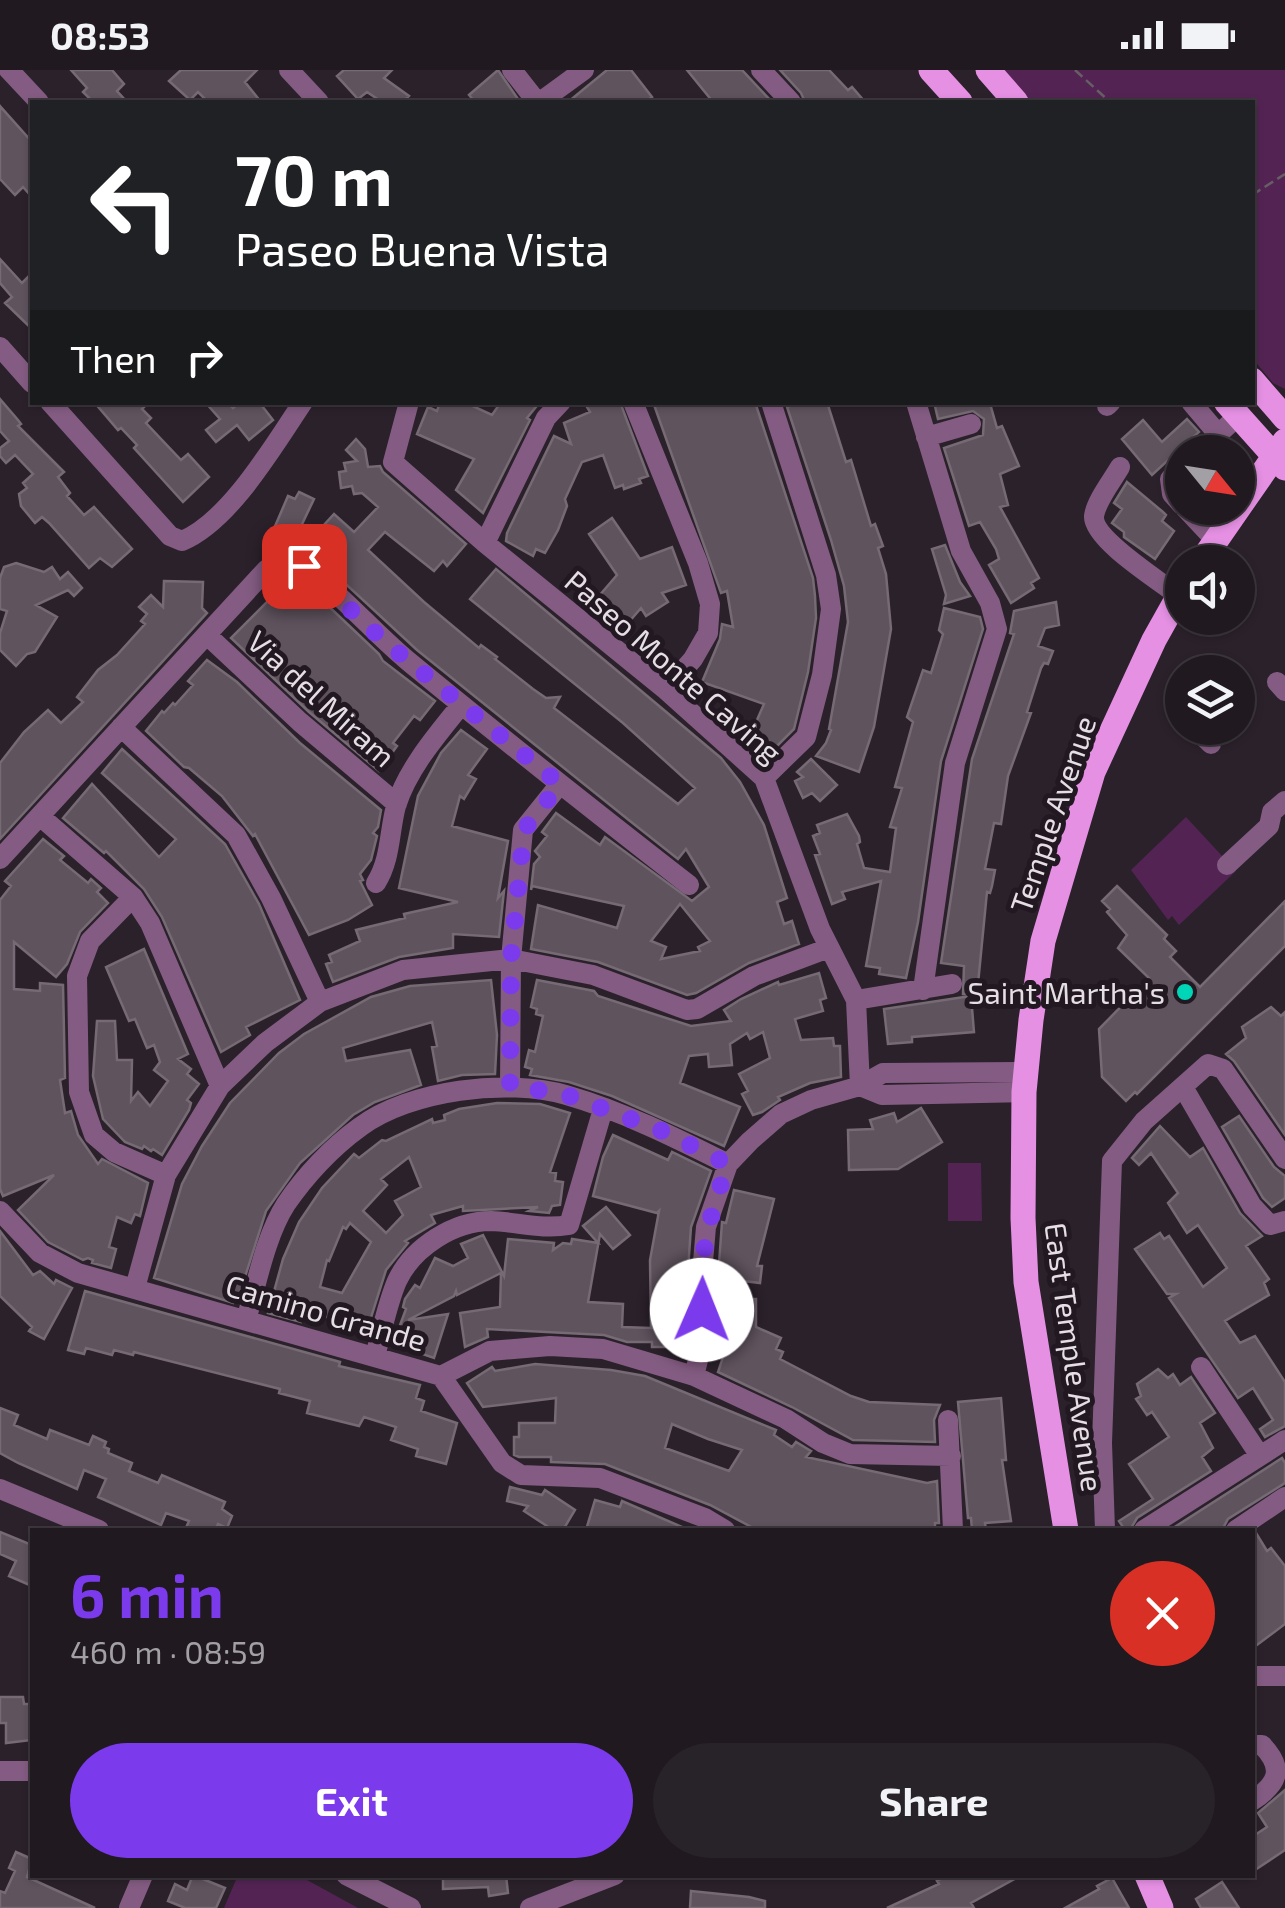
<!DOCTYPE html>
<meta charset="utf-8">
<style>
:root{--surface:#201920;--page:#282229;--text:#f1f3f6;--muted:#a2a0a5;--line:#3d383e;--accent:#7c3aed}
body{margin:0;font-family:"Exo 2",sans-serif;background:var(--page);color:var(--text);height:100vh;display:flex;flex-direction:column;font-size:38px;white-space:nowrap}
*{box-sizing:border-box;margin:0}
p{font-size:32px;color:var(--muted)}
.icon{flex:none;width:55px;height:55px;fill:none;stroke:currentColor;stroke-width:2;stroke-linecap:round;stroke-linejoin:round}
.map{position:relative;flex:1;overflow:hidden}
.sheet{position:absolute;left:30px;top:1458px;width:1225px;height:350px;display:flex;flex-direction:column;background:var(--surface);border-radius:0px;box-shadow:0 2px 8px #0004,0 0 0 2px var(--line)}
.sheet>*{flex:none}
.hud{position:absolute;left:30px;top:30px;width:1225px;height:305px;border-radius:0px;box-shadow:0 2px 8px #0004,0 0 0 2px var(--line);background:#202124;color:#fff;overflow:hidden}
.needle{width:65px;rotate:120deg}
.tools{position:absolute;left:1165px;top:365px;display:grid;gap:20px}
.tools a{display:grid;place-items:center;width:90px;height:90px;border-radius:50%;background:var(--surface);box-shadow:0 2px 8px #0004,0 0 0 2px var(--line);font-size:50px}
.pin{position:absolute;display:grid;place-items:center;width:85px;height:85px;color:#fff;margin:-42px;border-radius:20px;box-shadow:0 5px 15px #0006}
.me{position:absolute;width:110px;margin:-55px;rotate:1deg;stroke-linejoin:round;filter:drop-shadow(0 0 8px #0008)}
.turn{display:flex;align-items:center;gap:35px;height:210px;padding:0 40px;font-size:45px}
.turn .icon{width:130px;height:130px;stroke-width:2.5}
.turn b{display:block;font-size:70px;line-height:85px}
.then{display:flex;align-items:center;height:95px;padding:0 40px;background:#0003;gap:20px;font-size:38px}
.round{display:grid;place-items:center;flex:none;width:105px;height:105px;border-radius:52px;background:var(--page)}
.headline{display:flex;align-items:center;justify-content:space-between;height:170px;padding:0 40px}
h1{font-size:60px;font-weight:700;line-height:75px;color:var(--accent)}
.cta{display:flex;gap:20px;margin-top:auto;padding:20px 40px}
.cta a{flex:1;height:115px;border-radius:60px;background:var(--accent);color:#fff;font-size:40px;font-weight:700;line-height:115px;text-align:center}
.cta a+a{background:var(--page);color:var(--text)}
.status{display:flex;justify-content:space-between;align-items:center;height:70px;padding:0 50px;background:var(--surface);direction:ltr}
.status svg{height:28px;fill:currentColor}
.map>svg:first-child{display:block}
</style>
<div class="status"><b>08:53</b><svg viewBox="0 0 49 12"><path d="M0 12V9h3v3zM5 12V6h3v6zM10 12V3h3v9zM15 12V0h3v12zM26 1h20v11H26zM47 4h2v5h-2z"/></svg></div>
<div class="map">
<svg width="1285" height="1838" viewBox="0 0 1285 1838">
<rect width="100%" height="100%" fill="#2b212b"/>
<path fill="#532453" d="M997 0H1285V319L1273 313 1253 289 1252 32H1026Z
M1186 747 1236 801 1179 855 1172 846 1168 850 1131 800Z
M948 1093H981L982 1151H948Z
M238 1805H298L358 1838H224Z"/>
<path fill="#5f535e" stroke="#766a75" stroke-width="2.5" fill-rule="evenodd" d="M71 0H112L124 14 117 21 127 32H93L83 22 87 18Z
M181 0H257L245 12 261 32H208L198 22 190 30 169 11Z
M344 0H392L384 8 409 26 403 32H382L367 22 358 29 337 6Z
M498 0 520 32H475L469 25Z
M607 0H631L652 27 645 32H568Z
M687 0H742L772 32H713Z
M780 0H829L848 20 852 17 865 32H805L801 23Z
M0 36 32 72V127L23 117 15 125 0 109Z
M0 189 22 213 32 203V259L5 233 12 227 0 213Z
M0 329 18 350 21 354 18 356 64 402 58 407 70 423 67 426 84 445 94 437 132 479 112 497 100 488 89 498 49 453 42 447 35 453 21 436 19 424 27 418 23 413 33 404 15 385 6 393 0 386V378L9 371 0 361Z
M94 332H149L142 339 151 348 146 353 181 390 188 384 209 407 183 432 134 378 137 375 121 358 118 360Z
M205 332H227L233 338 240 332H259L273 350 249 370 237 355 216 372 206 360 220 349Z
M440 332H464L492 345 501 332H540L527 348 530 350 483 443 456 420 474 389 417 364 428 337 437 341Z
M597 332H620L648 406 639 409 641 413 624 419 623 415 615 418 603 385 582 392 565 429 567 436 558 460 545 483 536 479 533 486 506 471 507 463 554 366 571 374 564 353 590 342 587 337Z
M653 332H755L813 508 815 526 816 548 808 602 794 659 777 676 761 669 758 661 753 659 764 634 702 612 720 569 722 554 733 557 727 521 721 523Z
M801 332H827L846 392 851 390 871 456 875 454 883 476 878 478 886 504 891 559 874 657 859 702 816 686 826 673 831 660 829 659 848 552 844 516 831 470 787 337Z
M934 332H993L991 337 997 358 1002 356 1019 396 1000 404 1008 435 1000 437 1039 508 1031 513 1034 518 1011 533 989 495 999 489 996 479 980 452 969 456 944 378 983 365 984 349 973 341 938 349Z
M1187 349 1199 362 1152 405 1122 369 1143 350 1162 372Z
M356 369 365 379 368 397 380 396 383 402 466 474 447 496 443 491 434 501 385 462 368 480 424 532 479 578 481 575 497 587 495 589 533 619 546 628 560 627 554 638 678 734 695 718 623 653 470 529 496 499 721 688 740 712 764 755 787 828 777 832 784 854 792 851 799 874 749 893 696 923 687 925 598 892 531 879 538 835 617 858 624 836 532 816 531 820 534 794 540 787 535 781 547 766 542 762 556 743 600 775 605 767 692 831 709 817 686 779 678 789 630 751 417 580 322 492 302 479 334 444 354 462 378 437 362 423 354 424 352 416 341 418 339 402 346 401 344 393 357 391 346 380ZM680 834 710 871 698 877 700 881 661 889 666 877 651 871Z
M1127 412 1163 442 1166 445 1162 451 1174 461 1155 489 1124 467V462L1112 453 1122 439 1114 433Z
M299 422 314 429 294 471 273 461 288 426 295 429Z
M612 448 640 489 672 477 686 515 662 523 668 532 646 546 641 538 622 560 592 534 617 505 589 464Z
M945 475 960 512 970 526 944 534 946 525 932 479Z
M16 493 44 502 52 497 60 509 68 502 82 518 74 526 68 520 36 535 57 547 35 582 27 584 16 596 0 580V563L7 541 0 539V508L4 497Z
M284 504 295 508 320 528 379 584 383 591 435 631 420 650 414 646 393 673 397 676 379 701 309 642 231 568 272 527 267 522Z
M164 511 203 512 202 538 207 543 0 769V693L24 662 48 640 61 653 83 632 77 627 98 600 117 585 145 554 141 551 147 544 139 537 151 525 163 537Z
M1056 532 1059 555 1045 558 1038 576 1053 581 1048 594 1044 593 1041 598 1027 642 1031 643 1008 706 1001 754 994 753 985 799 995 800 992 816 990 823 987 822 977 924H963L964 896 941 893 972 689 1014 564 1010 563 1014 541Z
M944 538 980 547 983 559 941 691 918 852 906 908 879 904 880 898 866 896 881 811 842 822 845 829 832 834 815 785 820 784 813 766 820 763 817 755 847 744 859 766 860 772 857 774 864 798 890 802 896 758 890 757 902 718 895 717 913 652 907 647 923 600 931 603 943 564 939 560Z
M207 590 237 612 300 673 381 740 378 757 373 763 377 766 371 790 360 804 363 810 360 811 372 835 348 850 309 865 255 764 253 766 222 726 189 698 184 697 146 661 162 641 164 643 173 633 175 635 193 615 188 611Z
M461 660 487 679 468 705 476 709 464 729 460 726 452 756 508 771 498 828 504 821 499 867 453 864V878L399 887 333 912 326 894 332 892 329 885 360 871 356 860 405 848 404 844 458 832 399 818 418 726 441 683Z
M122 679 225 774 259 834 300 930 246 957 250 965 221 982 162 847 144 819 106 781 104 783 63 748 92 714 159 787 176 769 102 703Z
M811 689 837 715 820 731 812 723 803 728 795 711 803 707 797 702Z
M43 769 64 786 60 790 88 813 91 809 101 818 97 822 108 833 80 862 67 894 56 907 14 872V919L40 921V913L63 915 65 1008 60 1010 65 1043 71 1041 78 1065 98 1094 102 1089 148 1113 140 1146 135 1144 131 1153 117 1147 109 1177 116 1179 111 1198 92 1193 93 1190 88 1188 83 1190 48 1172 18 1140 54 1105 3 1126 0 1119V830L11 816 5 811Z
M1117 816 1167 865 1164 869 1176 881 1170 887 1200 917 1285 831V876L1137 1024 1135 1022 1126 1031 1102 1007 1099 959 1149 908 1118 878 1127 865 1107 842 1110 839 1102 831Z
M144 879 188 984 178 989 191 999 187 1004 199 1014 187 1030 191 1033 189 1040 162 1085 153 1079 151 1081 144 1076 142 1079 125 1072 103 1049 93 1006 97 951H115L117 990H132L131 1031 138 1022 150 1036 168 1011 154 1000 160 992 154 975 147 978 135 949 129 951 106 897Z
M819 903 826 928 820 930 823 941 795 949 801 970 833 968 834 976H840L841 1007 810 1013 778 1027 780 1030 762 1042 753 1045 742 1024 748 1021 739 1004 770 988 763 962 750 969 747 963 730 974 732 995 709 997 708 984 689 986 680 1013 740 1037 724 1076 612 1026 569 1012 530 1005 532 999 525 997 529 980 535 982 543 946 536 944 537 939 531 937 537 910 594 921 598 926 691 956 731 951 724 940 741 929 778 912 779 915Z
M491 910 497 965 495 1004 462 1005 438 1011 432 977 437 976 432 952 343 978 346 991 410 980 421 1015 375 1032 353 1045 300 1093 266 1141 238 1229 234 1228 233 1233 154 1208 182 1114 202 1076 230 1033 279 983 304 964 371 927 410 916Z
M971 926 974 962 912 967V972L888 974 884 939Z
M1271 937 1281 946 1285 942V1065L1234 991 1226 984 1246 968 1242 957Z
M497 1033 540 1034 570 1043 550 1102 556 1103 555 1111 563 1112 560 1135 552 1136 549 1143 529 1141 538 1137 463 1141V1136L431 1145 435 1153 405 1171 408 1173 386 1200 368 1257 311 1243 310 1247 303 1245 301 1252 268 1243 283 1189 299 1152 322 1118 354 1084 359 1088 382 1070 386 1071 432 1049 433 1053 445 1050 444 1045 459 1039ZM409 1087 421 1117 395 1131 403 1145 386 1163 363 1141 387 1115 381 1109ZM350 1153 371 1172 342 1223 320 1217 327 1190 329 1191 343 1157 346 1159Z
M921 1038 942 1072 898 1099 849 1100 848 1060 873 1059 870 1050 894 1043 897 1052Z
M1239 1046 1274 1097 1285 1106V1128L1272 1137 1263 1128 1222 1057Z
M1160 1056 1190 1087 1203 1078 1240 1143 1262 1166 1246 1176 1269 1209 1264 1213 1269 1225 1225 1251 1240 1273 1255 1266 1285 1312V1356L1265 1367 1260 1359 1273 1350 1253 1318 1238 1328 1169 1228 1176 1224H1167L1135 1179 1160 1163 1164 1169 1169 1166 1203 1217 1227 1198 1198 1155 1187 1163 1168 1133 1178 1123 1151 1083 1139 1095 1132 1088Z
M613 1065 668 1090 672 1082 711 1101 691 1157 687 1214 690 1265 687 1277H652V1272H627L604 1265 487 1259 488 1267 465 1277 460 1243 500 1237 501 1203 457 1225 456 1221 454 1226 408 1250 448 1244 434 1288 393 1274 406 1239 403 1237 405 1229 415 1215 420 1218 435 1188 453 1196 468 1188 461 1174 483 1165 504 1206 508 1169 554 1173 553 1180 563 1173 571 1174 572 1169 598 1173 583 1156 606 1137 630 1165 613 1179 600 1164 588 1232 623 1234 622 1257 651 1258 650 1190 659 1141 657 1143 593 1126 603 1087Z
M734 1120 774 1129 757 1196H762L760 1213 718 1208 722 1152 726 1153Z
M0 1161 33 1205 40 1201 54 1214 56 1210 72 1218 44 1269 29 1261 32 1257 0 1226Z
M85 1221 340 1292 339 1296 420 1315 416 1328 424 1331 421 1341 457 1353 446 1394 416 1386 418 1379 391 1370 396 1357 364 1347 359 1356 307 1343 310 1331 279 1323 280 1319 134 1282 133 1285 114 1280 112 1285 86 1278 84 1284 68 1280Z
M721 1229H756V1257L781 1268 776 1279 783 1282 780 1289 851 1326 869 1332 940 1335 934 1350 935 1372 853 1370 792 1337 718 1302 732 1261H721Z
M535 1294 611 1300 645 1306 776 1360 774 1365 792 1377 796 1372 811 1381 806 1387 927 1413 937 1411 939 1453H935V1460H757L710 1435 605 1394 551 1392V1387H519L514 1385V1367H519V1353H555L556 1328 483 1337 467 1313 492 1297 495 1301ZM672 1354 708 1369 742 1380 729 1401 665 1378Z
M1158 1299 1168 1308 1173 1304 1180 1315 1191 1307 1215 1343 1200 1353 1213 1378 1202 1387 1211 1401 1137 1448 1130 1460H1125L1119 1451 1153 1429 1129 1394 1169 1367 1152 1342 1147 1345 1136 1329 1141 1326 1137 1314Z
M1001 1328 1006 1390H1002L1011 1451 985 1453 986 1460H972L971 1448H968L958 1332Z
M0 1338 18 1345 14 1355 47 1369 50 1360 89 1375 93 1366 106 1372 104 1377 109 1379 108 1383 132 1393 129 1401 158 1413 162 1405 225 1432 222 1439 232 1446 227 1458 218 1454 215 1460H185L189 1451 166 1443 161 1455 98 1427 106 1409 84 1400 77 1419 18 1393 0 1383Z
M1282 1388 1285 1393V1413L1228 1449 1222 1460H1170Z
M510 1417 542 1425 545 1420 575 1440 563 1460H553L524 1441 528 1436 507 1431Z
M595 1430 620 1437 622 1431 689 1460H586Z
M0 1462 32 1475V1516L9 1506 16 1491 0 1484Z
M1256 1463 1267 1481 1271 1478 1285 1496V1554L1257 1575 1252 1574V1465Z
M0 1627H23L24 1634H32V1670L6 1673V1653H0Z
M1285 1720V1780L1252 1802V1767L1267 1757 1258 1743Z
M16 1782 32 1789 27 1807 95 1838H0V1821L5 1823 15 1801 9 1798Z
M193 1805 225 1818 216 1838H185L168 1831 175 1814 187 1820Z
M443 1805H506L508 1823 489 1826 488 1817 443 1819Z
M948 1805H1022L971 1833 974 1838H887L939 1814 937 1811Z
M1112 1808 1129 1838H1065L1099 1819 1097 1816Z
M1222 1812 1239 1838H1201L1196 1829Z
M691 1821 749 1827 765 1831V1838H690Z"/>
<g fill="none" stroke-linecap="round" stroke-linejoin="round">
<path stroke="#675e66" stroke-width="2.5" stroke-dasharray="10 5" stroke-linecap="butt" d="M1075 0 1110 32
M1252 125 1285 104"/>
<path stroke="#845c83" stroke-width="20" d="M9 0 39 32
M289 0 319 32
M512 0 537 32
M761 0 791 32
M540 32 584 0
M0 277 32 313
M50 332 170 466 182 471C230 451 274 375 303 332
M409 332 393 392 485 473 666 620 764 708 820 859 856 930 860 1016
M633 332 698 493 710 534 708 563 693 589 666 620
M916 332 961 481 990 533 997 559 955 693 923 920
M1191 332 1218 364
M1107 336 1111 332
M926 367 971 354
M1199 382 1238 346
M1120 397C1112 411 1096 431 1094 446 1092 469 1160 511 1179 526
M1182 397 1170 409 1172 424 1182 435
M1185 438 1216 471
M485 473 546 348 561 332
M208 566 300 652 397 734
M1277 612 1285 621
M121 657 236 765 271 828 320 932
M1195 658 1211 674
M764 708 806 667 822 605 831 539 826 505 771 332
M41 747 133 827 150 853 220 1016
M0 789 266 500 286 486C332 512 367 557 408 591 500 667 594 741 689 815
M1227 795 1269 756 1272 742 1285 731
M376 813C391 789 389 762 396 736 408 698 437 665 461 635
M133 827 90 871 77 906 79 1022 94 1065 114 1082 166 1105
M856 930 952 914
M510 1016 511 889 523 760 560 714
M860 1016 882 1025 1024 1022
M1183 1017 1252 1136 1270 1155 1285 1151
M0 1141 40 1183 78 1203 441 1306 502 1393 521 1405 600 1408 705 1448 725 1460
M135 1218 166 1105 220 1016 265 973 320 932 403 900 511 889 593 905 687 940 697 939 754 906 829 878
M246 1250C257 1213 265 1167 286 1134 305 1106 332 1077 360 1057 409 1020 508 1008 566 1025 622 1041 676 1068 728 1094
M375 1286C382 1262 387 1234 397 1211 413 1177 454 1151 491 1151 518 1152 542 1160 569 1155L603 1039
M1201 1297 1260 1386
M441 1306 490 1281 550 1276 603 1279 694 1306 786 1349 823 1373 850 1384 951 1386
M694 1306 704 1266 701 1215 706 1157 728 1094 750 1071 781 1044 811 1030 860 1016 883 1003 1026 1002
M948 1350 953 1460
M0 1419 99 1460
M1105 1460 1102 1373 1112 1091 1144 1051 1208 994 1223 999 1285 1089
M1144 1460 1285 1370
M1236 1460 1285 1427
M1252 1606H1285
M1252 1675H1262C1285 1699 1278 1714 1252 1731
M0 1701H32
M346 1805 411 1838
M129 1838 143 1805
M530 1838 615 1805"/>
<path stroke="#e590e3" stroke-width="25" d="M931 0 960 32
M988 0 1016 32
M1252 310 1285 348
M1226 332 1285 398
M1201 492 1285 371
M1066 1460 1026 1212 1023 1148 1024 1022 1031 950 1043 871 1093 702 1154 570 1182 520
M1147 1805 1161 1838"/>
</g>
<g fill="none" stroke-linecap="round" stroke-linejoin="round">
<path stroke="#7c3aed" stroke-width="18" stroke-dasharray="0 32.4" d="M304 496 384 571 560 714 524 760 511 889 510 1016 564 1024 660 1060 728 1094C710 1145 698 1186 702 1240"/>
</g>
<circle fill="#00d5b7" stroke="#221821" stroke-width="4" cx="1185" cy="922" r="10"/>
<g text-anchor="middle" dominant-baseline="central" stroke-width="10" stroke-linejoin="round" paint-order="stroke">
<g font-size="30" fill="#e5dee4" stroke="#221821">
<text transform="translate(674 596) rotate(41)">Paseo Monte Caving</text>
<text transform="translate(322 628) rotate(42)">Via del Miram</text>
<text transform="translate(1052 744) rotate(-71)">Temple Avenue</text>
<text transform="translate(326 1242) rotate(16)">Camino Grande</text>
<text transform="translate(1075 1287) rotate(82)">East Temple Avenue</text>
</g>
<g font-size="30" fill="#e5dee4" stroke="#221821" text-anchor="end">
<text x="1165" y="922">Saint Martha's</text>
</g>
</g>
</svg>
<div class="tools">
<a><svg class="needle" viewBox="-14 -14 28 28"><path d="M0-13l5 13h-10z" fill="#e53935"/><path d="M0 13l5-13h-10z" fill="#a2a0a5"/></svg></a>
<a><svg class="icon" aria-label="sound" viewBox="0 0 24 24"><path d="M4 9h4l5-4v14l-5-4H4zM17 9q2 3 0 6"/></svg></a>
<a><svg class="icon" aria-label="layers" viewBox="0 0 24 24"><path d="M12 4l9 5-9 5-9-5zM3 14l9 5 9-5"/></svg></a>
</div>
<div class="pin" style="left:304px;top:496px;background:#d93025"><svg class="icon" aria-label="arrive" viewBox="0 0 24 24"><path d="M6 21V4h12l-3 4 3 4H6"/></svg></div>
<svg class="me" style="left:702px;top:1240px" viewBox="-20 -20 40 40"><circle r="19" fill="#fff"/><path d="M0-13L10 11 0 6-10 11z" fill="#7c3aed"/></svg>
<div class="hud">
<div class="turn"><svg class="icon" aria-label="left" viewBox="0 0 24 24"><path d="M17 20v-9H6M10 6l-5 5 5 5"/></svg><div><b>70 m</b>Paseo Buena Vista</div></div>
<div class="then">Then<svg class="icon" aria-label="right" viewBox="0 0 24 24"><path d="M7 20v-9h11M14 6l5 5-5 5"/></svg></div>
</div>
<section class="sheet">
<div class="headline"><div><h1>6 min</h1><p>460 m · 08:59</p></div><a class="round" style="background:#d93025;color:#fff"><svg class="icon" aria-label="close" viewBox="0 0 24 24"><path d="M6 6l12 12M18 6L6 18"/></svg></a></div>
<div class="cta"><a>Exit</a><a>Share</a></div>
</section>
</div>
